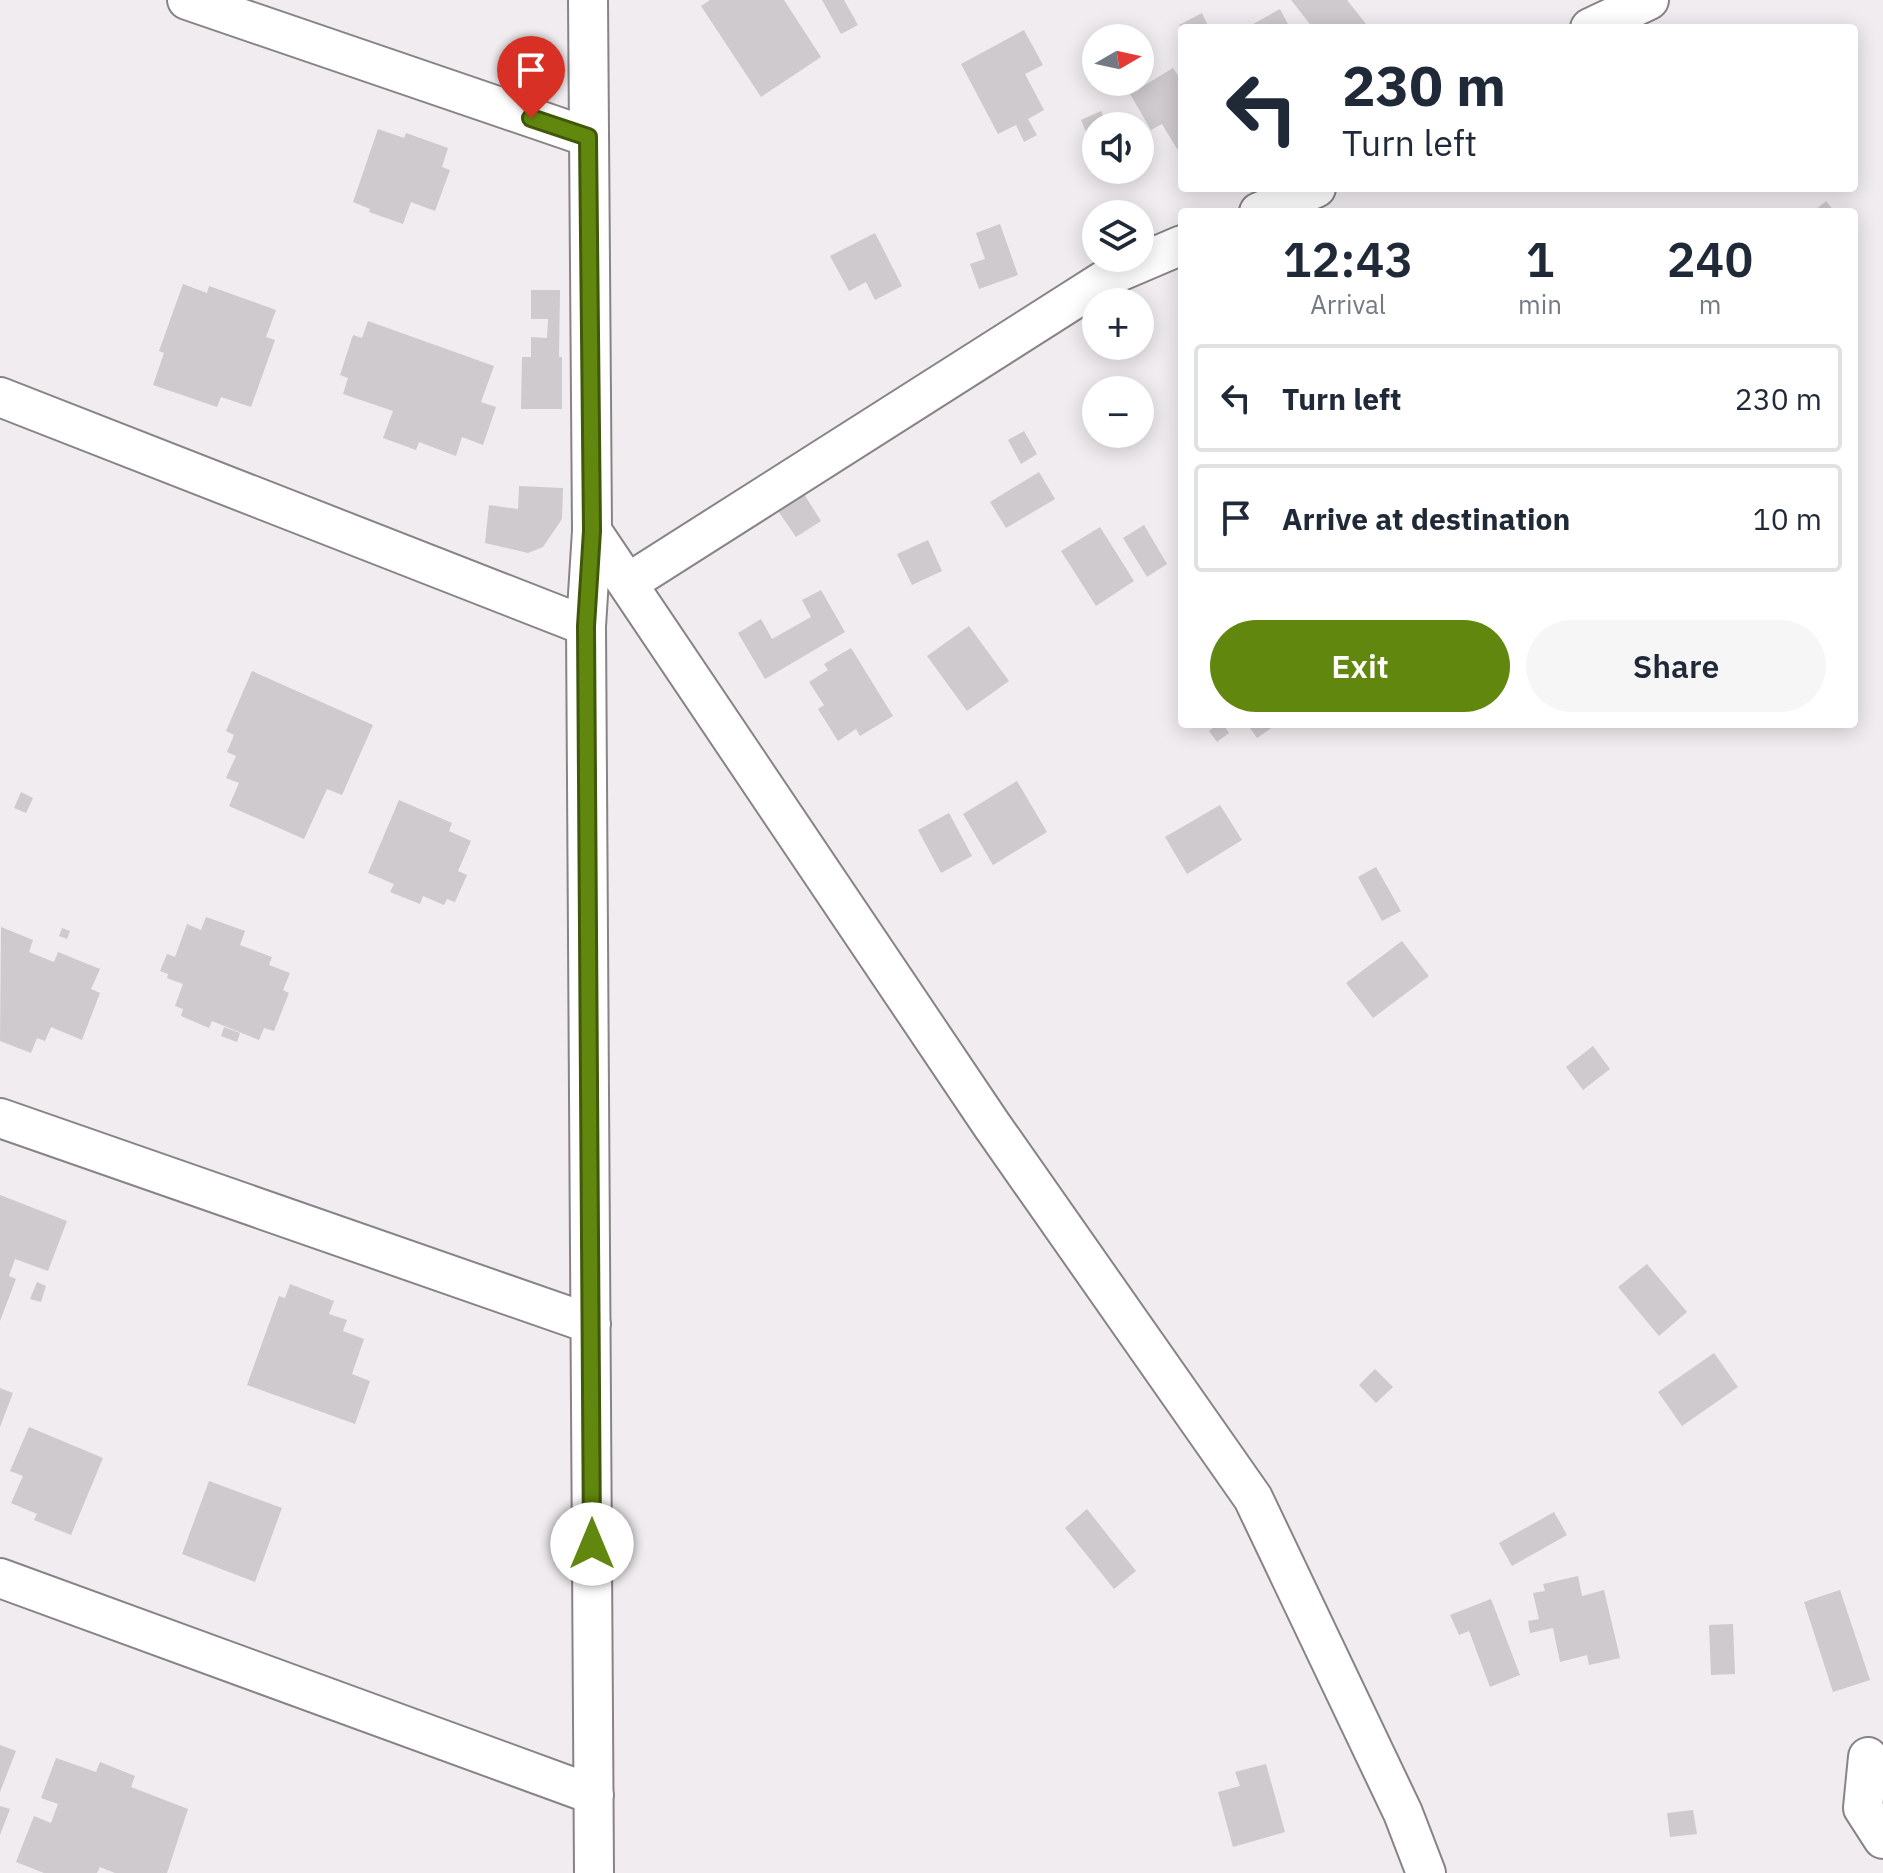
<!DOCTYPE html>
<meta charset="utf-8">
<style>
:root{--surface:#fff;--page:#f6f6f7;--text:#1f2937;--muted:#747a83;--line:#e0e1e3;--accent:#61870e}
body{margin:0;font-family:"IBM Plex Sans",sans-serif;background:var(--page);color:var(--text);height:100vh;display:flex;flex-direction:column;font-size:30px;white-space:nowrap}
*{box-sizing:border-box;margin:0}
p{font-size:26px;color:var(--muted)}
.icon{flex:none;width:44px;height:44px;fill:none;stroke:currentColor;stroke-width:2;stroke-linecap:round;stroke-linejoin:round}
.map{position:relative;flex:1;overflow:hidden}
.sheet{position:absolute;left:1178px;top:208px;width:680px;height:520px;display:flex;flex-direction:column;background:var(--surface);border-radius:8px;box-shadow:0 4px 20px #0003}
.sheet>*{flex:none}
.guide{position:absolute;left:1178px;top:24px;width:680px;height:168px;border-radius:8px;box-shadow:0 4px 20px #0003;background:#fff;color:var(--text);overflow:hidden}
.needle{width:52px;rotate:81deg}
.fabs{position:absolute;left:1082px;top:24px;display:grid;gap:16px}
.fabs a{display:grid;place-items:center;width:72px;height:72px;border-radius:50%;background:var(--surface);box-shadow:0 4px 20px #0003;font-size:40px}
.pin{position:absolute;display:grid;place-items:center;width:68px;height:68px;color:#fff;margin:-82px -34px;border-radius:50% 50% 50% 0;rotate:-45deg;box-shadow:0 0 8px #0007}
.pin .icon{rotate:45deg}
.me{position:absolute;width:88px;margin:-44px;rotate:0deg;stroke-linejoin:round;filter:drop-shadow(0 0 6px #0008)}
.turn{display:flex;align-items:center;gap:28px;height:168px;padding:0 32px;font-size:36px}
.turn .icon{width:104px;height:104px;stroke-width:2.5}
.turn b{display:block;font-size:56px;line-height:68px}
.eta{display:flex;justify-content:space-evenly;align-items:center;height:136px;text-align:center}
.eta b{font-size:48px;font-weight:600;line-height:56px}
.button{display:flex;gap:16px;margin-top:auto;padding:16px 32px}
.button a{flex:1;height:92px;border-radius:48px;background:var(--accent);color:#fff;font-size:32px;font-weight:600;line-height:92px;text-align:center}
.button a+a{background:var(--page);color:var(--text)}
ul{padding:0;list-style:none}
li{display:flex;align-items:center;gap:24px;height:108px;margin:0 16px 12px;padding:0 16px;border:4px solid var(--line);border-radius:8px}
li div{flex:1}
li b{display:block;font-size:30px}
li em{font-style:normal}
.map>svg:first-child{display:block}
</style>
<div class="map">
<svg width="1883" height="1873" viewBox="0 0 1883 1873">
<rect width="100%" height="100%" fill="#f0ecef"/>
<path fill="#cecacd" d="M710 0H784L821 57 761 97 701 6Z
M822 0H844L858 25 841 34Z
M1291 0H1347L1366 24 1362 28H1313Z
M1280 9 1290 28H1246Z
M1202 13 1209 28H1181L1179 25Z
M1024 30 1043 65 1025 74 1044 110 1028 119 1037 135 1024 142 1016 125 998 134 961 64Z
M1173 68 1182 82V146L1177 149 1162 124 1151 130 1130 94Z
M1101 111 1107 126H1096V135L1089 138 1081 120Z
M378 129 404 138 406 133 448 148 442 167 450 170 435 211 411 202 403 224 369 212 370 209 353 202Z
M1826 201 1835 212H1813Z
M1000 224 1018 275 979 289 970 264 985 259 976 233Z
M875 233 902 286 875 300 866 282 849 291 830 256Z
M183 284 207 293 209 286 276 310 266 337 275 340 251 407 221 397 217 407 153 385 164 353 159 351Z
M531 290H560L559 357H562V409H521L522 357H531V337L547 338 548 319H531Z
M368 321 494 366 481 402 496 407 483 445 462 437 456 456 419 442 416 450 383 438 393 411 343 394 348 378 340 375 353 335 362 338Z
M1024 431 1037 454 1021 464 1008 440Z
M1039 472 1055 499 1006 528 990 502Z
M519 486 563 488 562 519 543 547 528 553 485 543 489 505 518 509Z
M802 491 821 521 796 537 776 508Z
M1144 525 1167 564 1147 577 1123 538Z
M1100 527 1134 581 1096 606 1061 551Z
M928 540 942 571 912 585 897 554Z
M821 590 845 632 765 679 738 633 761 619 772 639 811 617 802 600Z
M969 626 1009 681 967 711 927 656Z
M851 648 893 716 860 736 856 729 838 741 818 709 824 705 809 682 828 670 824 664Z
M252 671 373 725 342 795 327 789 304 839 229 806 239 783 226 778 236 756 227 752 234 735 226 731Z
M1218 724H1223L1229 733 1217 742 1209 731Z
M1247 724H1277L1257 738Z
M1017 781 1047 832 993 865 963 814Z
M21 792 33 798 26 813 14 808Z
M399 800 452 823 449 831 471 841 458 871 467 875 455 902 447 899 444 905 423 896 420 904 390 892 394 884 368 873Z
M1220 805 1242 840 1187 874 1165 837Z
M949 813 972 856 941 873 918 830Z
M1376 867 1401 911 1382 921 1358 877Z
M206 917 245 931 240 945 272 957 269 965 290 973 283 990 289 993 274 1031 264 1028 259 1040 212 1021 209 1028 181 1016 183 1009 175 1006 183 984 167 978 168 974 160 971 167 954 175 957 187 924 201 930Z
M1 927 33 940 29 952 54 962 58 952 100 969 91 989 100 993 82 1040 51 1027 45 1041 37 1038 31 1053 0 1041Z
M62 928 70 931 67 939 59 936Z
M1402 941 1429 976 1373 1018 1346 983Z
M224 1027 240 1033 237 1042 221 1036Z
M1593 1046 1610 1069 1583 1090 1566 1067Z
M0 1195 67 1221 48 1271 15 1259 9 1276 16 1279 0 1321Z
M1647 1264 1687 1312 1659 1336 1618 1287Z
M37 1282 46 1286 41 1302 30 1299Z
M290 1284 334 1301 329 1314 347 1320 343 1331 364 1339 352 1374 370 1381 355 1424 247 1385 279 1296 285 1298Z
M1714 1353 1738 1387 1682 1426 1658 1392Z
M1375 1369 1393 1387 1376 1403 1359 1385Z
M0 1388 13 1393 0 1427Z
M29 1427 103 1458 71 1535 34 1520 37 1514 11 1503 23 1476 10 1471Z
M209 1481 282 1508 255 1582 182 1554Z
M1087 1509 1136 1571 1114 1589 1065 1528Z
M1554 1512 1567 1535 1512 1566 1499 1543Z
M1578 1576 1582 1596 1604 1590 1620 1658 1589 1665 1587 1655 1560 1662 1553 1628 1530 1633 1528 1621 1539 1619 1533 1593 1545 1591 1543 1584Z
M1840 1590 1870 1680 1833 1692 1804 1602Z
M1491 1599 1520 1675 1490 1687 1469 1631 1459 1635 1450 1615Z
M1733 1624 1735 1674 1711 1675 1709 1625Z
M0 1745 16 1751 0 1792Z
M56 1758 96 1772 100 1762 135 1776 131 1787 188 1809 167 1873H115L100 1867 97 1873H44L16 1862 34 1816 51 1823 58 1804 41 1798Z
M1266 1764 1285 1832 1233 1847 1218 1792 1240 1786 1235 1772Z
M0 1806 10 1809 0 1835Z
M1693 1810 1697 1834 1670 1837 1667 1813Z"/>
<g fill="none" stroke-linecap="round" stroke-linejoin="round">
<g stroke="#888386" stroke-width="42">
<path id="minor" d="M187 0 588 137
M588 0 592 531 586 626 594 1873
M1590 28 1649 0
M1259 212 1316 188
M0 397 586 626
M592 531 991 1124 1253 1498 1403 1813 1426 1873
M628 583 1114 274 1182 245
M0 1118 591 1324
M0 1578 594 1795
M1868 1757 1863 1808 1883 1839"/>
</g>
<use href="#minor" stroke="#fff" stroke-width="38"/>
</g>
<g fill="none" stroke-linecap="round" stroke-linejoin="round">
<g stroke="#3f5809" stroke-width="20">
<path id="route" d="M531 118 588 137 592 531 586 626 592 1544"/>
</g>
<use href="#route" stroke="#61870e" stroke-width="14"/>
</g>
</svg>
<div class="fabs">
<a><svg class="needle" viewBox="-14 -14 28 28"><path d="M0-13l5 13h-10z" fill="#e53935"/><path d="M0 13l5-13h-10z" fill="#747a83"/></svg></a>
<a><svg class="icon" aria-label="sound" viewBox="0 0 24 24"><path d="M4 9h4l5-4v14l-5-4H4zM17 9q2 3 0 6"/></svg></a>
<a><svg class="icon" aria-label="layers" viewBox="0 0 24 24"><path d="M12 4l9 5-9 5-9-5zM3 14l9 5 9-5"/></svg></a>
<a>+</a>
<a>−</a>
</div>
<div class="pin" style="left:531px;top:118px;background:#d93025"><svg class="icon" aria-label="arrive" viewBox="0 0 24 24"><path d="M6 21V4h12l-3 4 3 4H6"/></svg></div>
<svg class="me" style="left:592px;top:1544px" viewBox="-20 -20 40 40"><circle r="19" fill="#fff"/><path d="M0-13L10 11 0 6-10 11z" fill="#61870e"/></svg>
<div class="guide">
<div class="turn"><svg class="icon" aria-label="left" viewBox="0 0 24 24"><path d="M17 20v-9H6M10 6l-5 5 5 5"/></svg><div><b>230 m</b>Turn left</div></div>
</div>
<section class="sheet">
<div class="eta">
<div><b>12:43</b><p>Arrival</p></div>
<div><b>1</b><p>min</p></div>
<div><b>240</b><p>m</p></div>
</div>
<ul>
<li><svg class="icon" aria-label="left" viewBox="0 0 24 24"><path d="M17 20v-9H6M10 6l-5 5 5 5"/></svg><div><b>Turn left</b></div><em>230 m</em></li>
<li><svg class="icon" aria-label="arrive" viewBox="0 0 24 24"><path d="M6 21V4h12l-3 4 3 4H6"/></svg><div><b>Arrive at destination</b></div><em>10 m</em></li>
</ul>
<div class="button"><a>Exit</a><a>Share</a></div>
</section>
</div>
